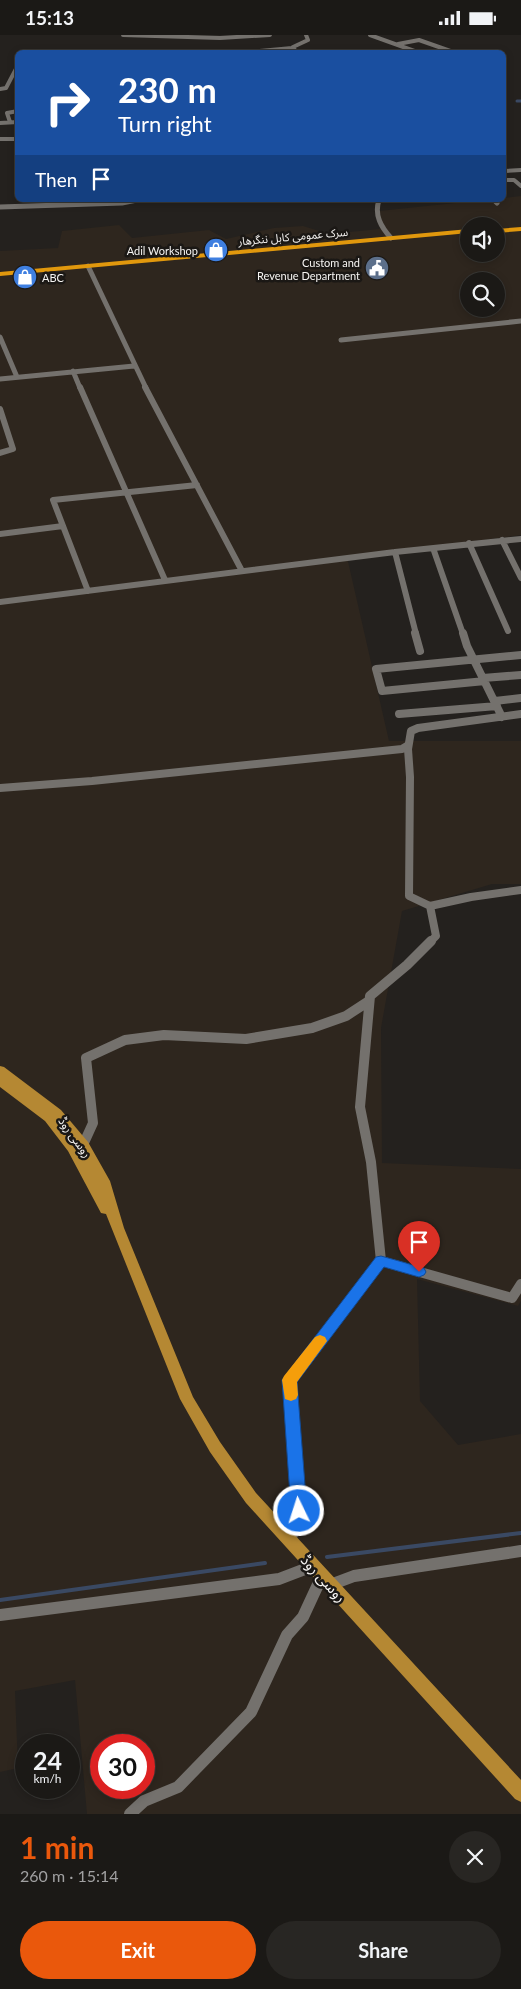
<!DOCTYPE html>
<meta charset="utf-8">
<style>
:root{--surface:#1b1916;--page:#282623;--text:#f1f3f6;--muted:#a0a0a1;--line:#393835;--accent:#ea580c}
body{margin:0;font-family:Lato,"Noto Sans Arabic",sans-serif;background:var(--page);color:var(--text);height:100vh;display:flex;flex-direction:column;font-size:19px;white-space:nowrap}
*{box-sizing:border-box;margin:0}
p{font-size:16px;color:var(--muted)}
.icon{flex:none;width:28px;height:28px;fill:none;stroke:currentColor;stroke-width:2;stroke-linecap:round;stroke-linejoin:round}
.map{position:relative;height:1779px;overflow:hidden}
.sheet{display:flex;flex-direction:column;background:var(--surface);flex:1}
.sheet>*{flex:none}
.guide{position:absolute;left:15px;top:15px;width:491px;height:152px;border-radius:8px;box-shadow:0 2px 8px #0003,0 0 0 1px var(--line);background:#1a4fa0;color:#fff;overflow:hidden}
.tools{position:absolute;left:460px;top:182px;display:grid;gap:10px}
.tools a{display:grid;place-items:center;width:45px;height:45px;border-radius:50%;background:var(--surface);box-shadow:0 2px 8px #0003,0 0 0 1px var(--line);font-size:25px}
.speed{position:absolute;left:15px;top:1699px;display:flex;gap:10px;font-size:25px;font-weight:700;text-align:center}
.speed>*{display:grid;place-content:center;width:65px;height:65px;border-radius:50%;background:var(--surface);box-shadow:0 2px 8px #0003,0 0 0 1px var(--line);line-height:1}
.speed small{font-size:12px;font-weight:400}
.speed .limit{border:8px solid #d22;background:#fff;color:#111}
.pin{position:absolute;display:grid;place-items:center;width:42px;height:42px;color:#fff;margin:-51px -21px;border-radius:50% 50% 50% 0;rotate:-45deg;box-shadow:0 0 5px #0007}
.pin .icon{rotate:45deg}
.me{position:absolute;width:55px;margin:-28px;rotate:356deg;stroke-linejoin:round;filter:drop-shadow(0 0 4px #0008)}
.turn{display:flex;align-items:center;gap:18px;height:105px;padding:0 20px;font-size:22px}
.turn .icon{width:65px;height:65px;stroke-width:2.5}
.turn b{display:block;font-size:35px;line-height:42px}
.then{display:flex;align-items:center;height:48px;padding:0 20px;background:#0003;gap:10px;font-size:19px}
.round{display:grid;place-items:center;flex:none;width:52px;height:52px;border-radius:26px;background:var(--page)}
.summary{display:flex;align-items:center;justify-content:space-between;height:85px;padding:0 20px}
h1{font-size:30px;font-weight:700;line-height:38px;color:var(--accent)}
.primary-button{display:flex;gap:10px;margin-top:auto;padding:10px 20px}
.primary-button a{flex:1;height:58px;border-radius:30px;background:var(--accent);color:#fff;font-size:20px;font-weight:700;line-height:58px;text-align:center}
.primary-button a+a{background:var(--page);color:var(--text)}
.status{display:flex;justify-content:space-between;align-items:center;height:35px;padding:0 25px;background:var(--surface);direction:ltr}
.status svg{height:14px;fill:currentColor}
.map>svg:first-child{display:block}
</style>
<div class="status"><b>15:13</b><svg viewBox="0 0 49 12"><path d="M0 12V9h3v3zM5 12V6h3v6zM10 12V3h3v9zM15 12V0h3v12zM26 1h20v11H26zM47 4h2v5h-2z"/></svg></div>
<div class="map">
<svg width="521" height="1779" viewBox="0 0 521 1779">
<rect width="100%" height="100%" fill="#24211e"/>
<path fill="#2e261e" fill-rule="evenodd" d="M521 161V500L347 522 389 706H521V849H492L402 876 381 993 382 1128 521 1134V1266L518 1271 417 1244 420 1366 458 1410 521 1399V1779H87L75 1645 15 1656 18 1733 0 1737V216L58 213 62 196 119 190 132 203 209 195 226 204 274 193 303 191 329 199 380 194 379 176 484 165H504V163ZM469 191H496V219H469ZM469 246H496V274H469ZM101 1710H144V1752H101Z"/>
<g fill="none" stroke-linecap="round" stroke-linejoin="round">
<path stroke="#3a4963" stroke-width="4" d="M327 1522 521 1498
M0 1565 265 1528"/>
<path stroke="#3a4963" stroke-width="3" d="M517 66H521"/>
<path stroke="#74716d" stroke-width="4" d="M123 0 220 3 270 0
M370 0 420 18
M398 9 419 5 456 18
M295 15 293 12 308 5 306 0
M236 18 292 13
M477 18 485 16
M0 54 6 53 18 30
M10 87 7 78 18 76
M0 88 18 87
M0 104H18
M504 136 521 135
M504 145H514L521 151"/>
<path stroke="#74716d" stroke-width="5" d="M379 165C374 180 381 192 391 203
M389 165H394
M494 165 497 168
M0 172 122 168 137 165
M88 231 146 353
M0 302 17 342
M341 305 521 286
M73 336 80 353
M0 344 134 331"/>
<path stroke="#74716d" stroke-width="6" d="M80 352 165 545
M145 352 242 536
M0 374 13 414 0 418
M0 499 63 491
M502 505 521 543
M469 508 508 596
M433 513 463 599
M395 517 416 599
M88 556 53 465 197 450
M0 567 395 517 521 504"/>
<path stroke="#74716d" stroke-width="8" d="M415 598 420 616
M463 598 467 611 502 682
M483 643 521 640
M485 646 382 656 376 634 521 620
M495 666 521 663
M399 679 497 671
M521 679 418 693 411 696 408 714 410 742 409 861 430 871 471 862 521 855
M0 753 92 746 402 714 407 711
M429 908 436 901 430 871"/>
<path stroke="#74716d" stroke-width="10" d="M83 1110 93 1088 86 1023 125 1005 164 1000 246 1004 312 993 346 981 369 966
M381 1226 371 1127 360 1072 370 961 407 930 431 906
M329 1294 381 1226 512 1263 521 1249"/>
<path stroke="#74716d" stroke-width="12" d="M290 1506 299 1476 290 1345 330 1293
M330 1550 354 1541 521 1516
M0 1580 279 1544 313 1531
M130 1779 144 1766 178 1752 251 1677 287 1600 303 1582 322 1541"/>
<path fill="#b58833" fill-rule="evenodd" d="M0 1031 4 1032 61 1075 88 1107 110 1146 124 1193 193 1362 220 1407 256 1458 521 1745V1767L515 1764 246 1468 210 1417 180 1364 106 1179 101 1178 68 1116 45 1086 0 1052Z"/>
<path fill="#e1980d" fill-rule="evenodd" d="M521 192V196L496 198V194Z
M469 194V198L0 241V237Z"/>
</g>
<path fill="#1a73e8" stroke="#114b97" d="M381 1221 424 1233 426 1237 424 1240 419 1242 384 1232 297 1347 307 1476 304 1481 299 1483 293 1481 291 1476 282 1345 376 1222Z"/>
<path fill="#f59e0b" d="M320 1300 325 1302 327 1306 297 1347 298 1360 296 1364 291 1366 285 1364 282 1345 284 1341 315 1302Z"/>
<defs>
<g id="shop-disc" transform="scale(1.25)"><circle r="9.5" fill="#3f7fe0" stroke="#1b1815"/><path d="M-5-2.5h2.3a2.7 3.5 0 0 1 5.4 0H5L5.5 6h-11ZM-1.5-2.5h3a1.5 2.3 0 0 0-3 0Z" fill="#fff"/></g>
<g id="civic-disc" transform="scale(1.25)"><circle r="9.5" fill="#5c6f8a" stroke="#1b1815"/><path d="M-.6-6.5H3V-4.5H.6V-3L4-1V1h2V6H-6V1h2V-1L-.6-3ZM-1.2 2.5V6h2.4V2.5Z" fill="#fff"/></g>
</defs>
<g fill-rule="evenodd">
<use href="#shop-disc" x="216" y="215"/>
<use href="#civic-disc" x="377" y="233"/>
<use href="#shop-disc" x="25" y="242"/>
</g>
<g text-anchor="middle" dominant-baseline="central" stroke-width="5" stroke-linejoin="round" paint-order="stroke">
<g font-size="11" fill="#f6f4f2" stroke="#1b1815">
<text transform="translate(293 201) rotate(-5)">سرک عمومی کابل ننگرهار</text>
</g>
<g font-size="11" fill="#f6f4f2" stroke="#1b1815" text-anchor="end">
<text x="198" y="215">Adil Workshop</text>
<text x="360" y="227">Custom and<tspan x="360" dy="13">Revenue Department</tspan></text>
<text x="42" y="242" text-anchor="start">ABC</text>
</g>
<g font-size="12" fill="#f6f4f2" stroke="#1b1815">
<text transform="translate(75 1102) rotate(54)">روسی روڈ</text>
</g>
<g font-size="15" fill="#f6f4f2" stroke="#1b1815">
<text transform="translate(324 1543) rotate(47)">روسی روڈ</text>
</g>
</g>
</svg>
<div class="tools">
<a><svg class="icon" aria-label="sound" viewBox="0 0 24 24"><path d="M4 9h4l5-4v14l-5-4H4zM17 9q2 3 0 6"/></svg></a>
<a><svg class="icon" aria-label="search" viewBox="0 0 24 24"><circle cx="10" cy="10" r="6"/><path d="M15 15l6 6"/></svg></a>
</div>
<div class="speed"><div>24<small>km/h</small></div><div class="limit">30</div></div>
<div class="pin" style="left:419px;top:1237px;background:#d93025"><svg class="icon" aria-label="arrive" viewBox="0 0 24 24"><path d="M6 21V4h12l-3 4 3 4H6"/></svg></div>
<svg class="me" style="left:299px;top:1476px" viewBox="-20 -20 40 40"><circle r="17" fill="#1a73e8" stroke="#fff" stroke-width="3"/><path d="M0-11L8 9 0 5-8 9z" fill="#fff"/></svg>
<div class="guide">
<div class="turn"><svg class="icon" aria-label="right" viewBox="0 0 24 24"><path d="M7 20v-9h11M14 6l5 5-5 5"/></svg><div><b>230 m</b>Turn right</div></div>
<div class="then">Then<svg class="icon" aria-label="arrive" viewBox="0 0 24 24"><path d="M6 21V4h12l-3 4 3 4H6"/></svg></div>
</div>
</div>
<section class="sheet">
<div class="summary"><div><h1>1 min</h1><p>260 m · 15:14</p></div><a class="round"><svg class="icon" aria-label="close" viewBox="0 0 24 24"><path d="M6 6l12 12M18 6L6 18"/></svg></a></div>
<div class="primary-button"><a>Exit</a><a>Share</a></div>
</section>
